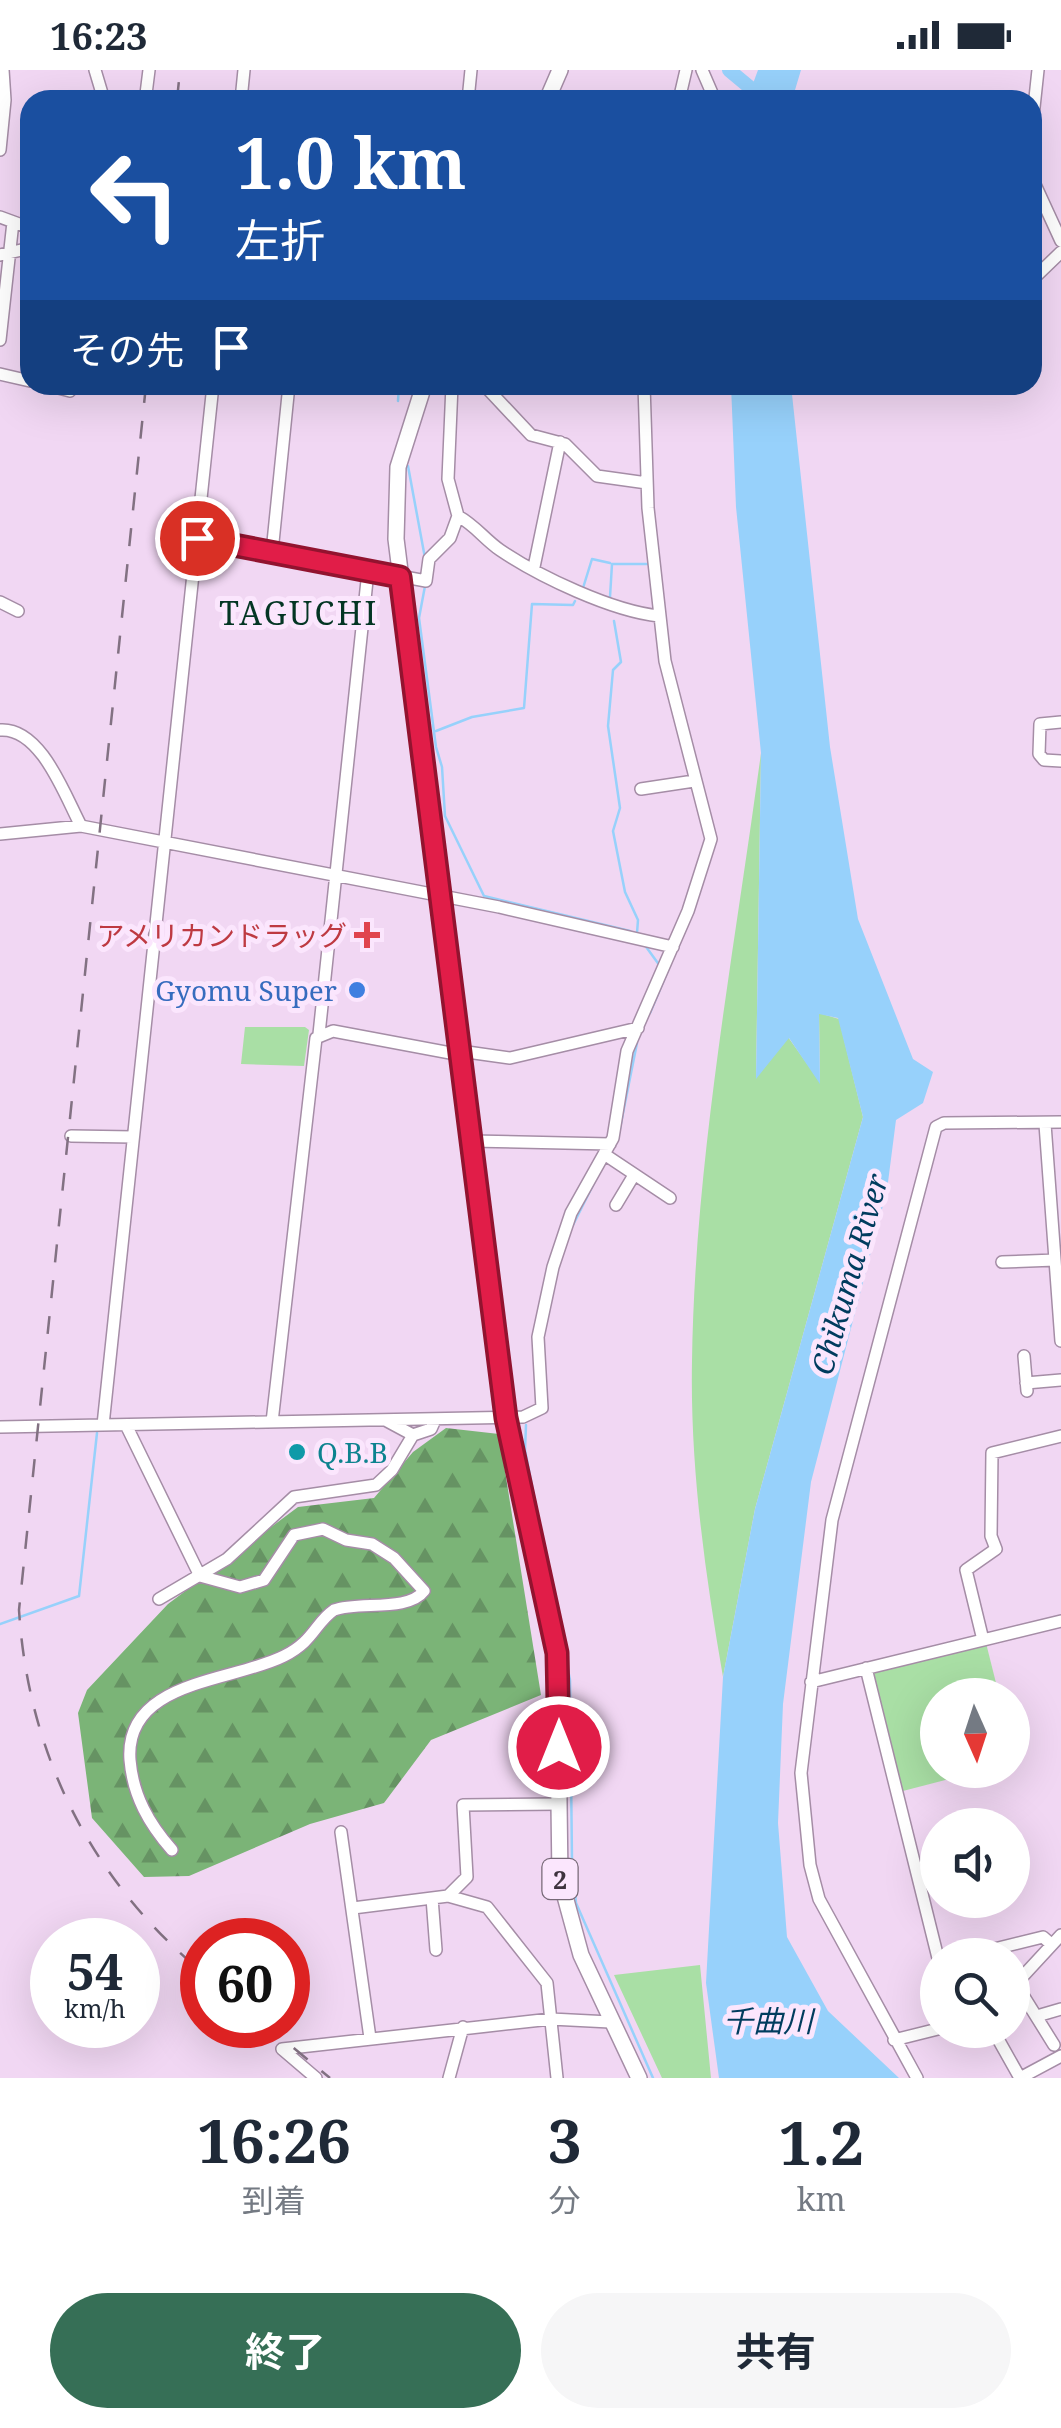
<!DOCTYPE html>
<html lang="ja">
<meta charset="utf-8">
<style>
:root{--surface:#fff;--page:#f6f6f7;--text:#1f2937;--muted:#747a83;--accent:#366f56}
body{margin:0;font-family:"Noto Serif","Noto Sans JP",serif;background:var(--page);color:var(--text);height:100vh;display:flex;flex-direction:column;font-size:38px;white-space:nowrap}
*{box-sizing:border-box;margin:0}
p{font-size:32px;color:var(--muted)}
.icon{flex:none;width:55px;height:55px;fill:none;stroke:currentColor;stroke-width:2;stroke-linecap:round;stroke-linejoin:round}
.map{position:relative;height:2008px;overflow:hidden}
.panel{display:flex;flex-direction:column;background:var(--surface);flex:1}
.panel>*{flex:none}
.banner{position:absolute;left:20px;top:20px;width:1022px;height:305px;border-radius:30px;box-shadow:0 10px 40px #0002;background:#1a4fa0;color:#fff;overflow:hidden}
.needle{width:65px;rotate:177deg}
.controls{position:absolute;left:920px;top:1608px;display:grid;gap:20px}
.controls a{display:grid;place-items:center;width:110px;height:110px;border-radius:50%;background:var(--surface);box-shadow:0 10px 40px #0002;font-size:50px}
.speed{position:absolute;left:30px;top:1848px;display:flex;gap:20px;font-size:50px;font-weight:700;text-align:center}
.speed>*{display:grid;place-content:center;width:130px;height:130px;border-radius:50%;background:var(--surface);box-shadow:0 10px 40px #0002;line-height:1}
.speed small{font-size:25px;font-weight:400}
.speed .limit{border:15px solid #d22;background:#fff;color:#111}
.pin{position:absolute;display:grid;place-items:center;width:85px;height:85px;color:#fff;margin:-42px;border:5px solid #fff;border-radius:50%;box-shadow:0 2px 10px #0007}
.me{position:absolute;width:110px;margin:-55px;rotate:0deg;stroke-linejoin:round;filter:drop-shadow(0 0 8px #0008)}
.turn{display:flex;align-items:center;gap:35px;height:210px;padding:0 50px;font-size:45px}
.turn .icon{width:130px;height:130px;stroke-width:2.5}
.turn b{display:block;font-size:70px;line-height:85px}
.then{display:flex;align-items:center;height:95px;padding:0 50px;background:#0003;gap:20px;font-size:38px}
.eta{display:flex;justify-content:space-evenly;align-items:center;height:170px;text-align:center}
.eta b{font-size:60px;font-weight:700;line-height:70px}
.primary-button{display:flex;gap:20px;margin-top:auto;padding:20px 50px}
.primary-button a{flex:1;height:115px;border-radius:60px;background:var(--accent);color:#fff;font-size:40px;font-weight:700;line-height:115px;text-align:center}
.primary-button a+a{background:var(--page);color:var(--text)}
.status{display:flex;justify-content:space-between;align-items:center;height:70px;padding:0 50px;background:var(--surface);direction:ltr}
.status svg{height:28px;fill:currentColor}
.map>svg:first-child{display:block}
</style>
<div class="status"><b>16:23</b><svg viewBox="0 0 49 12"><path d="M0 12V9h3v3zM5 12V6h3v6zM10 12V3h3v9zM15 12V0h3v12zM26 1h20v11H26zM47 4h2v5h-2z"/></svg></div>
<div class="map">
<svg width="1061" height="2008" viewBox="0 0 1061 2008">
<defs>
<pattern id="forest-firs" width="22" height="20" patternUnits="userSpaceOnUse" patternTransform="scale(2.5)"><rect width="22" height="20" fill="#7bb477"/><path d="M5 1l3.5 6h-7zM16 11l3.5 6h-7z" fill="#669363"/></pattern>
</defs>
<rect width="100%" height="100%" fill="#f1d7f3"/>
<path fill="#a9dfa5" d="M761 683 756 1007 788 967 820 1012 819 943 839 949 863 1047 755 1439 723 1607C705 1503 690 1397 692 1291 695 1088 734 884 761 683Z
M245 957H305L309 960 304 996 241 994Z
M986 1573 999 1625H938V1700H984L899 1722 869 1602Z
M700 1895 711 2008H662L614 1905Z"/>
<path fill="url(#forest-firs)" d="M446 1358 499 1364 541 1625 431 1670 384 1733 310 1754 189 1806 144 1807 92 1748 78 1643 87 1620 168 1534 298 1437 374 1428 413 1382Z"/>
<path fill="#97d1fb" d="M758 0H801L792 30H747Z
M731 315H791L830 677 858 849 913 989 933 1002 923 1033 896 1050 887 1120 811 1412 783 1634 778 1753 787 1867 828 1941 899 2008H719L706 1913 723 1607 755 1439 863 1047 838 948 819 944 820 1014 789 968 756 1009 761 683 736 437Z"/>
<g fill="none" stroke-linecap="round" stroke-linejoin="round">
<path stroke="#97d1fb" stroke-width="2.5" d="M398 331 399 315
M408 396 425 488
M425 516 419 548 436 677 442 697 445 746 484 826 630 861
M583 518 592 489 610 493
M610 527 612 494H648
M614 551 621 592 613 600 608 656 620 738 613 761 625 822 638 850 637 863
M436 661 472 647 524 638 532 534 573 535 575 531
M644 874 660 896
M650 943 668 900
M618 1068 637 973
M573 1155 594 1113
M526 1355 525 1380 570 1610 572 1791 576 1833 653 2008
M0 1554 79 1526 97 1363"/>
<path stroke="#97d1fb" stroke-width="14" d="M729 0 765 30"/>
<g stroke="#a58da6" stroke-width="14">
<path id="minor" d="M95 0 104 30
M702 0 715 30
M132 30 146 24 149 0
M241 30 244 0
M468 30 471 0
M679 30 686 0
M1032 56 1038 0
M0 80 5 30 3 0
M1032 108 1061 171
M0 147 30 158
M0 185 30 178
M1032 210 1061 182
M0 270 13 152
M0 304 30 311
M47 315 70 321
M452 315 448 409 458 446C476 456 484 469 500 480 540 507 612 541 659 546
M484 315 531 365 565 374 597 406 647 413
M197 468 426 511 429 489 450 468 458 446
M272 482 289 315
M534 497 560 372
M0 532 18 541
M1061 652 1040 654 1039 684 1044 690 1061 691
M0 660C41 657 65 726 81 756
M641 719 694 711
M0 764 81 756 499 837 673 877
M319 964 368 501
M460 981 510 988 638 958
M1045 1054 1061 1271
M71 1066 133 1067
M471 1071 610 1074
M604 1084 670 1128
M616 1135 634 1105
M1002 1192 1055 1190
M1024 1286 1027 1321
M1026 1313 1061 1310
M387 1351 413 1365 431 1359 435 1350
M272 1352 316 968 333 961 461 985
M103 1355 213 315
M126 1355 200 1506 240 1517 264 1510 294 1465 323 1459 346 1470 372 1474 394 1488 424 1521C408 1542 359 1531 334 1540 315 1553 314 1571 284 1586 233 1612 124 1610 130 1690 133 1726 149 1754 172 1780
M0 1357 523 1347 542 1338 538 1267 553 1197 571 1143 613 1068 627 981 688 841 711 769 665 591 648 438 644 315
M159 1529 227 1489 294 1427 376 1415 392 1400 413 1365
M983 1570 966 1500 996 1479 991 1466 992 1383 1061 1366
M866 1598 938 1888
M811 1612 1061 1551
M341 1762 370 1968
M448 1826 467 1807 463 1735 559 1734
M432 1828 436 1880
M353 1838 448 1826 487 1837 547 1913 557 2008
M970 1885 1043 1867 1051 1874
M1016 1914 1054 1975
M1012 1918 1061 1865
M1037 1946 1061 1939
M993 1960 1020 2008
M894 1970 938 1959
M282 1979 551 1949 610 1952
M282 1979 316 2008
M449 2008 463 1957
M917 2008 819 1829 810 1795 801 1703 832 1450 936 1057 944 1053 1061 1052
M1020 2008 1061 1986"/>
</g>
<g stroke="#a58da6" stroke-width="18">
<path id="major" d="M547 30 560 0
M424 315 398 397 396 469 506 1347 557 1583 560 1808 581 1885 639 2008"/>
</g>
<use href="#minor" stroke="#fff" stroke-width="11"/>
<use href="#major" stroke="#fff" stroke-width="15"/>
<path stroke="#827182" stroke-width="2.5" stroke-dasharray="18 18" stroke-linecap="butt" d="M177 30 180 0
M146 315 19 1540C28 1684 91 1810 202 1902
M266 1955 330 2008"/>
</g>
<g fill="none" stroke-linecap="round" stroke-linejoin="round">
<g stroke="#92132f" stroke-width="25">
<path id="route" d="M197 468 400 507 506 1348 557 1583 559 1677"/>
</g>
<use href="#route" stroke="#e11d48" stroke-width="18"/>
</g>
<path fill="#e0444e" stroke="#fbe6fd" stroke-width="4" d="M362 850h10v10h10v10h-10v10h-10v-10h-10v-10h10z"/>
<circle fill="#3f7fe0" stroke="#fbe6fd" stroke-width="4" cx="357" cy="920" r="10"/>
<circle fill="#0f9aa8" stroke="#fbe6fd" stroke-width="4" cx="297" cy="1382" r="10"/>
<g text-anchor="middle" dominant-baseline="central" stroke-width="10" stroke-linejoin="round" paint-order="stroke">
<rect fill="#fbe6fd" stroke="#776977" stroke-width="2.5" x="542.5" y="1789" width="35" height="40" rx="8"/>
<g font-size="25" font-weight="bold" fill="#3e333e">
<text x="560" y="1809">2</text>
</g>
<g font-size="28" fill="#be3a42" stroke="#fbe6fd" text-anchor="end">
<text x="347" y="865">アメリカンドラッグ</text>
</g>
<g font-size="28" fill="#366cbe" stroke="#fbe6fd" text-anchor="end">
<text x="337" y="920">Gyomu Super</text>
</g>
<g font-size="28" fill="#0d838f" stroke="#fbe6fd" text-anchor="start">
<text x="317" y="1382">Q.B.B</text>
</g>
<g font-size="30" font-style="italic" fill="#003c5e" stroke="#fbe6fd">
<text transform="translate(849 1204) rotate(-74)">Chikuma River</text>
<text x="768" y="1950">千曲川</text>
</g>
<g font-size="32" letter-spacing="2.5" fill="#043624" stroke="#fbe6fd">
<text x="299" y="542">TAGUCHI</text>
</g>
</g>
</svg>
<div class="controls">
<a><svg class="needle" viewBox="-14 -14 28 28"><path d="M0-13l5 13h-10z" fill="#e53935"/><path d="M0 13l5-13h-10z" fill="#747a83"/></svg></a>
<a><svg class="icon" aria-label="sound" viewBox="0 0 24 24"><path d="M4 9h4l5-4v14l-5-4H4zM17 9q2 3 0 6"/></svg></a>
<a><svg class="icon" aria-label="search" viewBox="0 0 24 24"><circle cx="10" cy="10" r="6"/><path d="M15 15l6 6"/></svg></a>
</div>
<div class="speed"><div>54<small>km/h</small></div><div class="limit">60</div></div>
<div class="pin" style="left:197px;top:468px;background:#d93025"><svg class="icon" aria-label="arrive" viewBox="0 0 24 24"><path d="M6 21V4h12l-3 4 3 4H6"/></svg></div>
<svg class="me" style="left:559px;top:1677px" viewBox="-20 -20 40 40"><circle r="17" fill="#e11d48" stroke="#fff" stroke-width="3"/><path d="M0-11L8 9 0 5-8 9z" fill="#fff"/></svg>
<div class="banner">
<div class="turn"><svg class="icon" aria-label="left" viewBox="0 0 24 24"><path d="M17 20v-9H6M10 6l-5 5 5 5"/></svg><div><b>1.0 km</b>左折</div></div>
<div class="then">その先<svg class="icon" aria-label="arrive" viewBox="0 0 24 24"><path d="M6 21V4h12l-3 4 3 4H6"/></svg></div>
</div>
</div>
<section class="panel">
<div class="eta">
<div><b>16:26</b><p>到着</p></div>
<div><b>3</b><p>分</p></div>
<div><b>1.2</b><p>km</p></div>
</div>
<div class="primary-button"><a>終了</a><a>共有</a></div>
</section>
